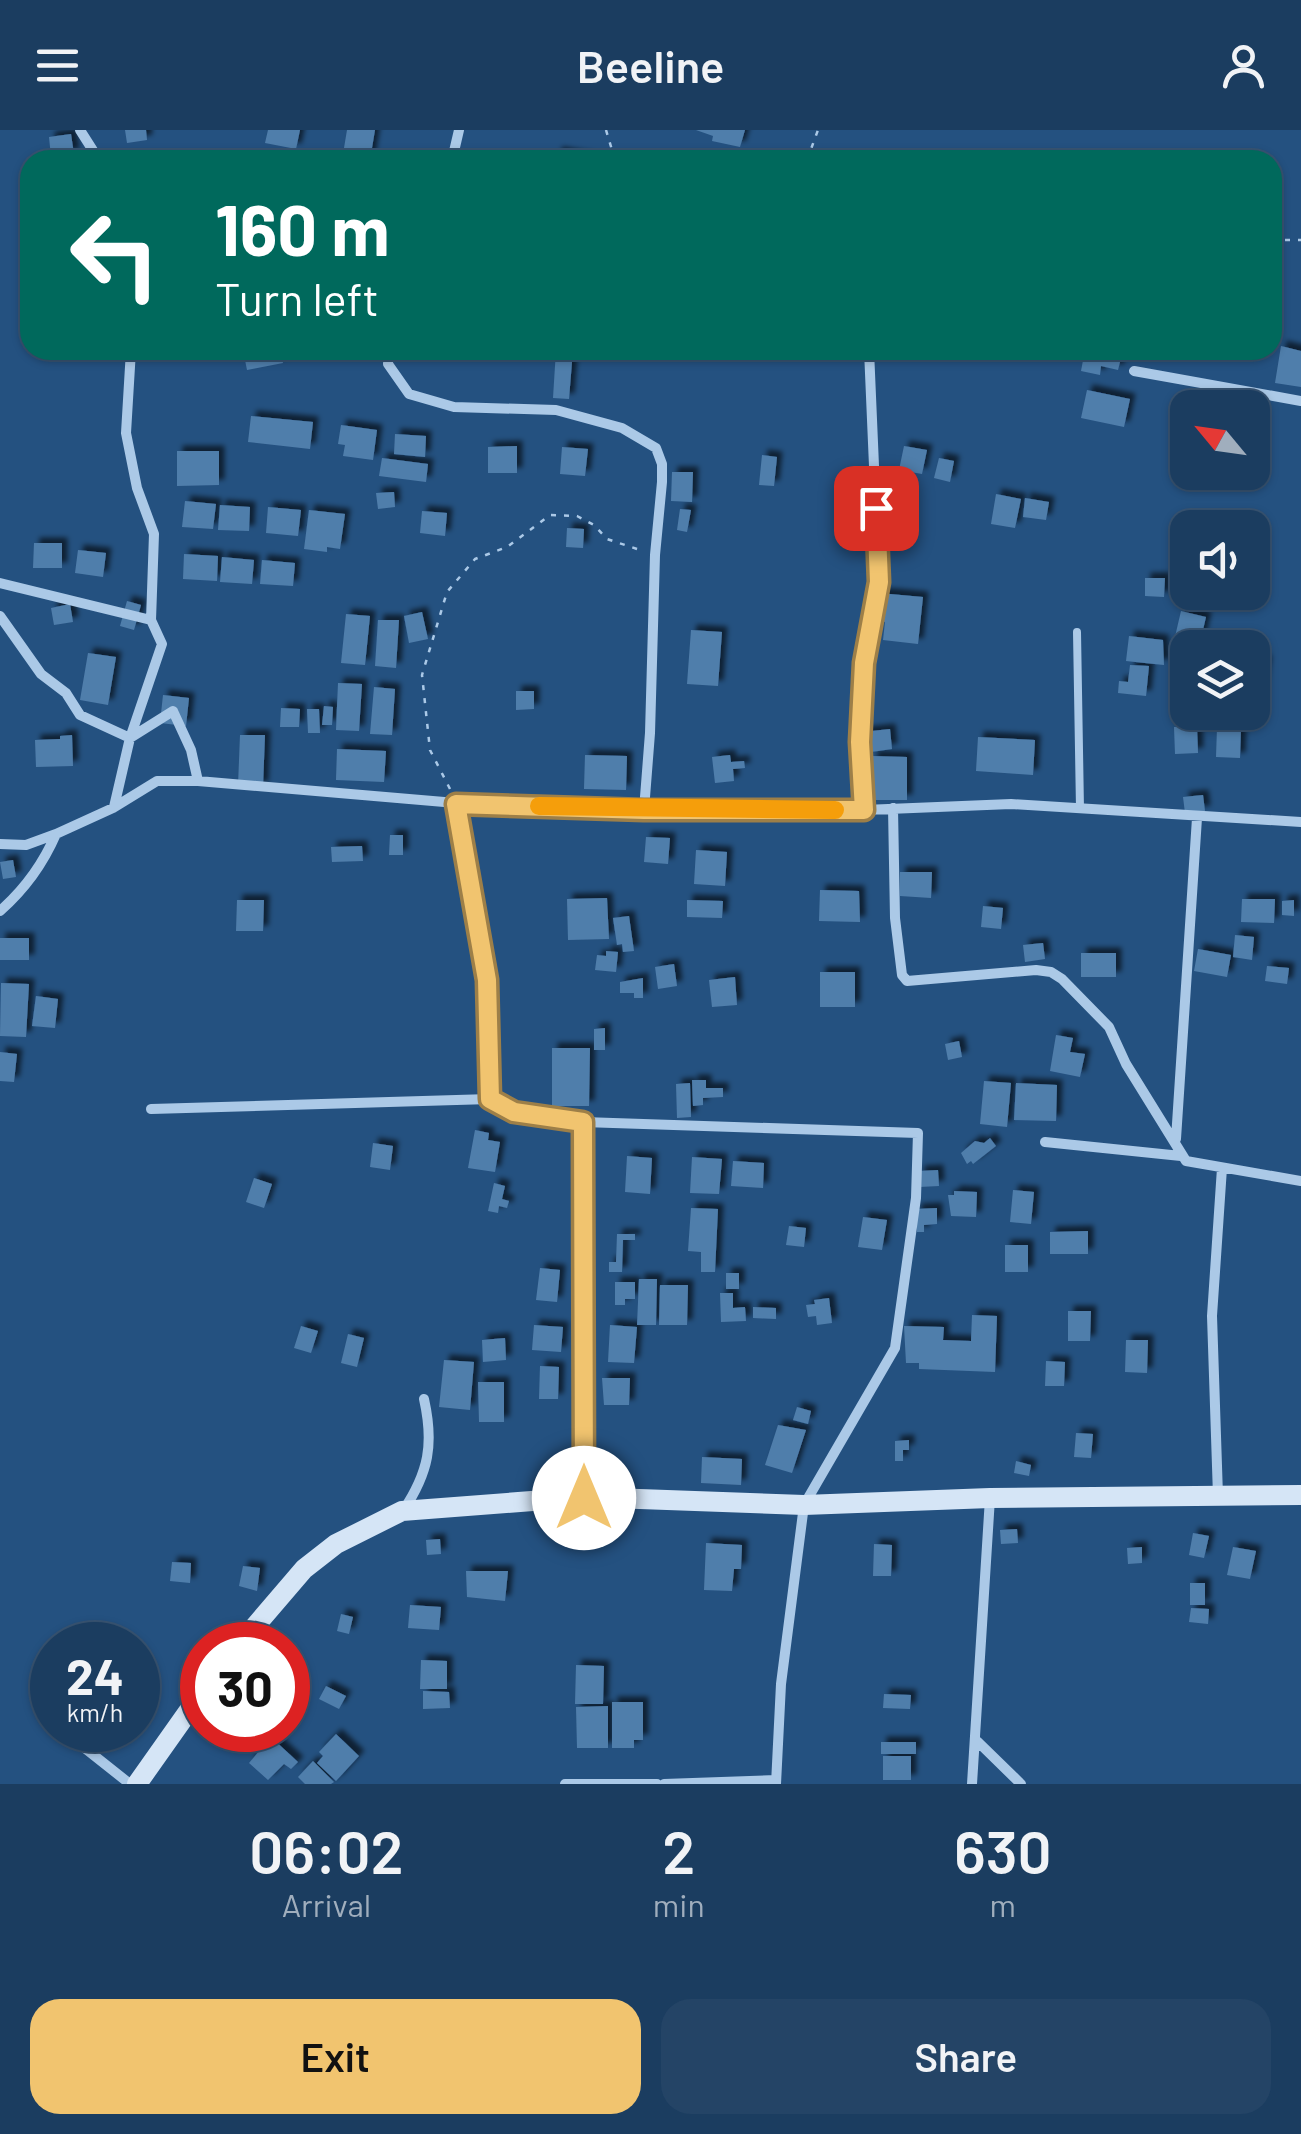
<!DOCTYPE html>
<style>
:root{--surface:#1b3d60;--page:#244466;--text:#f1f3f6;--muted:#a0aebd;--line:#395675;--accent:#f1c46f}
body{margin:0;font-family:Barlow,sans-serif;background:var(--page);color:var(--text);height:100vh;display:flex;flex-direction:column;font-size:38px;white-space:nowrap}
*{box-sizing:border-box;margin:0}
p{font-size:32px;color:var(--muted)}
.icon{flex:none;width:55px;height:55px;fill:none;stroke:currentColor;stroke-width:2;stroke-linecap:round;stroke-linejoin:round}
.map{position:relative;height:1654px;overflow:hidden}
.sheet{display:flex;flex-direction:column;background:var(--surface);flex:1}
.sheet>*{flex:none}
.banner{position:absolute;left:20px;top:20px;width:1262px;height:210px;border-radius:30px;box-shadow:0 2px 8px #0004,0 0 0 2px var(--line);background:#00695c;color:#fff;overflow:hidden}
.needle{width:65px;rotate:299deg}
.fabs{position:absolute;left:1170px;top:260px;display:grid;gap:20px}
.fabs a{display:grid;place-items:center;width:100px;height:100px;border-radius:20px;background:var(--surface);box-shadow:0 2px 8px #0004,0 0 0 2px var(--line);font-size:50px}
.speed{position:absolute;left:30px;top:1492px;display:flex;gap:20px;font-size:50px;font-weight:700;text-align:center}
.speed>*{display:grid;place-content:center;width:130px;height:130px;border-radius:50%;background:var(--surface);box-shadow:0 2px 8px #0004,0 0 0 2px var(--line);line-height:1}
.speed small{font-size:25px;font-weight:400}
.speed .limit{border:15px solid #d22;background:#fff;color:#111}
.pin{position:absolute;display:grid;place-items:center;width:85px;height:85px;color:#fff;margin:-42px;border-radius:20px;box-shadow:0 5px 15px #0006}
.me{position:absolute;width:110px;margin:-55px;rotate:0deg;stroke-linejoin:round;filter:drop-shadow(0 0 8px #0008)}
.turn{display:flex;align-items:center;gap:35px;height:210px;padding:0 30px;font-size:45px}
.turn .icon{width:130px;height:130px;stroke-width:2.5}
.turn b{display:block;font-size:70px;line-height:85px}
.eta{display:flex;justify-content:space-evenly;align-items:center;height:170px;text-align:center}
.eta b{font-size:60px;font-weight:600;line-height:70px}
.action{display:flex;gap:20px;margin-top:auto;padding:20px 30px}
.action a{flex:1;height:115px;border-radius:30px;background:var(--accent);color:#111;font-size:40px;font-weight:600;line-height:115px;text-align:center}
.action a+a{background:var(--page);color:var(--text)}
header{display:flex;justify-content:space-between;align-items:center;height:130px;padding:0 30px;background:var(--surface);font-size:45px;font-weight:600}
.map>svg:first-child{display:block}
</style>
<header><svg class="icon" aria-label="menu" viewBox="0 0 24 24"><path d="M4 6h16M4 12h16M4 18h16"/></svg>Beeline<svg class="icon" aria-label="person" viewBox="0 0 24 24"><circle cx="12" cy="8" r="4"/><path d="M4 21q1-7 8-7t8 7"/></svg></header>
<div class="map">
<svg width="1301" height="1654" viewBox="0 0 1301 1654">
<defs>
<filter id="shadow"><feDropShadow dx="5.5" dy="-5.5" stdDeviation="2.5" flood-color="#0009"/></filter>
</defs>
<rect width="100%" height="100%" fill="#245180"/>
<path fill="#507eab" filter="url(#shadow)" d="M125 0H146L147 10 127 13Z
M268 0H300L296 19 265 13Z
M347 0H375L370 30H342Z
M696 0H745L740 17 712 11 713 6Z
M71 4 74 24 51 27 49 7Z
M557 22 588 28V30H555Z
M1281 216 1301 221V257L1275 253Z
M243 220H280L283 233 247 240Z
M556 220H573L569 269 553 268Z
M1085 220H1123L1118 240 1101 236 1100 245 1081 241Z
M1087 260 1130 269 1124 297 1081 288Z
M251 286 313 292 310 319 248 312Z
M341 295 377 300 373 330 343 326 345 315 338 314Z
M395 304 426 306 425 327 394 324Z
M517 316V343H488V317Z
M904 316 927 320 922 344 899 340Z
M562 317 588 319 585 346 560 344Z
M177 321H219V355L177 356Z
M762 325 777 327 774 356 759 355Z
M382 328 428 334 426 352 379 346Z
M939 328 954 331 950 352 934 348Z
M672 342H693L692 372 671 371Z
M394 362 395 377 378 379 376 363Z
M996 364 1021 369 1015 398 991 394Z
M1025 368 1049 372 1046 390 1023 387Z
M185 371 216 374 213 399 182 397Z
M220 375 250 377 249 401 218 400Z
M268 377 301 380 298 406 266 403Z
M680 379 691 380 687 402 677 400Z
M309 380 345 384 340 419 327 417V422L304 419Z
M422 381 447 383 445 406 420 403Z
M567 398 584 399 583 418 566 417Z
M34 413H62V438H33Z
M78 420 106 423 103 447 75 443Z
M184 424 218 426 217 451 183 449Z
M222 427 254 430 252 454 220 452Z
M262 430 295 433 293 456 260 454Z
M1145 448H1165L1164 467 1145 466Z
M879 463 923 467 918 514 883 510 885 492 876 490Z
M127 471 141 475 134 500 120 496Z
M70 474 73 492 54 495 51 478Z
M1181 481 1206 487 1199 517 1174 511Z
M422 482 428 509 409 513 404 486Z
M346 484 370 486 365 535 341 533Z
M378 490H399L396 538 375 536Z
M691 500 722 502 718 556 687 554Z
M1129 506 1163 510 1164 535 1126 531Z
M88 523 116 527 108 575 80 570Z
M1252 529 1266 531 1258 584H1252Z
M1130 535 1149 536 1146 566 1118 563 1119 551 1128 552Z
M338 553 362 554 359 601 336 600Z
M1168 553 1183 555V563H1177L1178 569 1169 570Z
M374 557 395 559 392 605 370 604Z
M516 561H534V579L516 580Z
M163 565 189 568 186 596 160 593Z
M324 576 333 577 332 595H322Z
M281 578 300 579 299 597H280Z
M307 579H319L320 603H308Z
M1197 596 1198 623 1175 624 1174 597Z
M1217 598 1241 599 1240 628 1216 627Z
M890 599 892 619 864 623 862 602Z
M72 605 73 636 36 637 35 610 60 609V606Z
M240 605H265L263 657 238 656Z
M978 607 1035 610 1033 645 976 641Z
M337 619 386 621 384 652 336 650Z
M585 625 627 626 626 660 584 659Z
M730 625 731 632 744 631 745 638 733 639 734 651 715 653 712 627Z
M872 626 907 627V670H872Z
M1203 665 1205 681 1185 683 1183 667Z
M390 705H403V725H389Z
M646 707 670 708 668 734 644 732Z
M362 716 363 731 332 732 331 717Z
M696 720 727 722 725 756 694 754Z
M13 730 16 747 3 749 0 732Z
M900 742H932L931 768 900 766Z
M820 760 859 761 860 792 819 791Z
M607 768 609 809 568 810 567 769Z
M1242 769H1275L1274 793 1241 792Z
M237 770H264L263 801H236Z
M687 770 723 771 722 788 687 787Z
M1294 770V786L1282 785V771Z
M983 776 1003 778 1001 799 981 797Z
M629 786 634 821 623 822 622 814 617 815 613 788Z
M1235 805 1254 807 1252 830 1233 827Z
M0 808H29V830H0Z
M1043 813 1045 829 1025 832 1023 815Z
M1198 819 1231 825 1227 847 1194 841Z
M606 821 618 822 616 842 595 840 597 825 606 826Z
M1081 823H1116V847H1081Z
M674 834 677 856 658 859 655 837Z
M1267 836 1289 838 1287 854 1265 851Z
M820 842H855V877H820Z
M735 847 737 875 712 877 709 850Z
M643 848V868H634V863H620V852Z
M1 853 29 854 26 907 0 906Z
M36 866 58 869 55 898 32 896Z
M605 898V920H594V899Z
M1056 905 1073 908 1070 922 1085 924 1080 947 1050 941Z
M959 911 962 927 948 930 945 914Z
M552 918H590L589 976H552Z
M0 922 17 924 14 952 0 951Z
M692 950H706V958H723V967L703 968V975L693 976Z
M984 951 1011 953 1007 997 980 994Z
M690 953 691 987 677 988 676 954Z
M1016 953 1057 955 1056 991 1014 990Z
M475 1000 489 1003 488 1010 500 1012 495 1042 468 1038Z
M990 1008 996 1016 973 1034 971 1031 967 1034 961 1023 975 1011 984 1013Z
M373 1013 393 1016 390 1040 370 1037Z
M627 1026 652 1028 650 1064 625 1062Z
M692 1027 722 1029 719 1064 690 1063Z
M733 1031 764 1033 763 1058 731 1056Z
M938 1040 939 1056 919 1057V1041Z
M254 1048 272 1054 264 1078 246 1072Z
M494 1053 505 1056 502 1069 509 1071 507 1078 499 1076 498 1083 488 1081Z
M1013 1060 1034 1062 1031 1094 1010 1092Z
M954 1061 977 1062 976 1087 951 1086 948 1065H954Z
M691 1078 718 1079 715 1142H701V1122L688 1121Z
M937 1078V1094L924 1095V1102H917L916 1079Z
M863 1087 887 1090 882 1120 858 1117Z
M789 1096 806 1098 804 1117 786 1115Z
M1088 1101V1124H1050V1102Z
M617 1104H635V1110H623L622 1142H609V1132H616Z
M1005 1115H1028V1142H1005Z
M540 1138 560 1140 557 1172 536 1170Z
M726 1143H739V1159H726Z
M639 1149H657L656 1195H637Z
M615 1152H635V1169H625V1175H615Z
M660 1155H688L687 1195H659Z
M720 1163H733V1178L745 1177 746 1191 721 1192Z
M829 1168 832 1193 817 1195 816 1186 808 1187 806 1175 815 1174 814 1170Z
M753 1177 776 1178V1189L753 1188Z
M1068 1181H1091L1090 1211H1068Z
M972 1185 997 1186 995 1242 919 1239V1233H906L904 1196 944 1197 943 1210 971 1211Z
M534 1195 563 1197 561 1222 532 1220Z
M610 1195 637 1197 634 1233 608 1232Z
M301 1196 318 1201 311 1223 294 1218Z
M348 1204 364 1208 357 1237 341 1233Z
M505 1208 506 1230 483 1232 482 1210Z
M1126 1210H1148L1147 1243 1125 1242Z
M444 1230 474 1232 470 1280 439 1277Z
M1046 1231 1065 1232 1064 1256H1045Z
M540 1236 559 1237 558 1269H539Z
M602 1248H630L629 1275H604Z
M478 1252H504V1292H479Z
M797 1277 811 1281 808 1294 793 1290Z
M778 1295 806 1300 792 1343 765 1335Z
M1076 1303 1093 1304 1091 1328 1074 1327Z
M909 1310V1320H903V1331H895V1311Z
M702 1327 742 1329 741 1355 701 1353Z
M1016 1331 1031 1335 1029 1346 1014 1343Z
M1017 1399 1018 1413 1001 1414 1000 1400Z
M1193 1403 1209 1406 1204 1428 1189 1425Z
M440 1409 441 1424 427 1425 426 1410Z
M706 1413 742 1415 741 1439H734L732 1461 704 1460Z
M874 1414 892 1415 891 1446H873Z
M1142 1417V1433L1128 1434 1127 1418Z
M1233 1417 1256 1421 1250 1449 1227 1445Z
M172 1432 191 1433 190 1453 170 1451Z
M243 1436 260 1438 257 1461 239 1456Z
M466 1441H508L505 1471 467 1467Z
M1190 1453H1205V1475H1190Z
M410 1475 441 1477 439 1500 408 1498Z
M1191 1478 1209 1479 1208 1494 1189 1492Z
M341 1484 353 1487 349 1504 337 1501Z
M421 1530 447 1531V1559H420Z
M576 1535 604 1536 603 1574H575Z
M326 1556 346 1566 339 1579 319 1569Z
M423 1561 449 1562 450 1578 423 1579Z
M884 1564 911 1565 910 1579 883 1578Z
M612 1572H643V1610H634V1618H612Z
M608 1576V1618H577L576 1577Z
M336 1604 359 1626 336 1651 317 1633 323 1626 319 1622Z
M271 1607 298 1632 291 1639 284 1634 268 1650 249 1633Z
M881 1612H916V1624H881Z
M883 1626H911V1650H883Z
M313 1631 334 1652 331 1654H305L298 1647Z"/>
<g fill="none" stroke-linecap="round" stroke-linejoin="round">
<path stroke="#abc9e7" stroke-width="2.5" stroke-dasharray="5 8" stroke-linecap="butt" d="M606 0 615 30
M807 30 818 0
M1272 110H1301
M450 659 430 620 422 545 447 462 475 429 507 417 550 385 577 386 594 395 607 409 640 420"/>
<path stroke="#abc9e7" stroke-width="8" d="M1077 502 1080 679"/>
<path stroke="#abc9e7" stroke-width="10" d="M80 0 99 30
M452 30 459 0
M131 220 126 303 137 358 154 404 151 490
M389 220 388 234 409 264 454 277 556 280 622 298 656 318 662 334V352L655 425 650 603 644 680
M1134 241 1301 271
M0 453 151 490 162 514 130 608 114 677
M0 486 41 544 66 563 80 585 130 608 173 581 191 620 198 651
M456 673 487 850 490 969
M893 678 895 788 902 845 907 851 1036 840 1051 842 1062 849 1109 897 1126 934 1186 1031 1301 1051
M864 680 861 613 864 533 879 452 869 220
M0 714 26 715 56 704 113 678 157 651H198L456 673 644 680H864L1011 674 1301 692
M0 781C25 759 43 734 56 704
M151 979 490 969 514 982 583 992
M1176 1009 1197 688
M1045 1012 1181 1026
M584 1366 583 992 918 1003 916 1068 895 1218 804 1375 781 1554 776 1654
M1218 1366 1212 1186 1222 1038
M403 1381C429 1342 434 1314 424 1269
M62 1600 130 1654
M977 1611 1021 1654
M565 1654H657
M664 1654 776 1650
M972 1654 990 1368"/>
<path stroke="#d5e5f6" stroke-width="20" d="M239 1515 304 1439 336 1414 402 1381 584 1367 804 1375 990 1368 1301 1365
M137 1654 202 1562"/>
</g>
<g fill="none" stroke-linecap="round" stroke-linejoin="round">
<g stroke="#9d7f48" stroke-width="25">
<path id="route" d="M584 1368 583 992 514 982 490 969 487 850 456 674 644 680H864L860 612 864 533 879 452 876 378"/>
</g>
<use href="#route" stroke="#f1c46f" stroke-width="18"/>
<path stroke="#f59e0b" stroke-width="18" d="M539 676 835 680"/>
</g>
</svg>
<div class="fabs">
<a><svg class="needle" viewBox="-14 -14 28 28"><path d="M0-13l5 13h-10z" fill="#e53935"/><path d="M0 13l5-13h-10z" fill="#a0aebd"/></svg></a>
<a><svg class="icon" aria-label="sound" viewBox="0 0 24 24"><path d="M4 9h4l5-4v14l-5-4H4zM17 9q2 3 0 6"/></svg></a>
<a><svg class="icon" aria-label="layers" viewBox="0 0 24 24"><path d="M12 4l9 5-9 5-9-5zM3 14l9 5 9-5"/></svg></a>
</div>
<div class="speed"><div>24<small>km/h</small></div><div class="limit">30</div></div>
<div class="pin" style="left:876px;top:378px;background:#d93025"><svg class="icon" aria-label="arrive" viewBox="0 0 24 24"><path d="M6 21V4h12l-3 4 3 4H6"/></svg></div>
<svg class="me" style="left:584px;top:1368px" viewBox="-20 -20 40 40"><circle r="19" fill="#fff"/><path d="M0-13L10 11 0 6-10 11z" fill="#f1c46f"/></svg>
<div class="banner">
<div class="turn"><svg class="icon" aria-label="left" viewBox="0 0 24 24"><path d="M17 20v-9H6M10 6l-5 5 5 5"/></svg><div><b>160 m</b>Turn left</div></div>
</div>
</div>
<section class="sheet">
<div class="eta">
<div><b>06:02</b><p>Arrival</p></div>
<div><b>2</b><p>min</p></div>
<div><b>630</b><p>m</p></div>
</div>
<div class="action"><a>Exit</a><a>Share</a></div>
</section>
